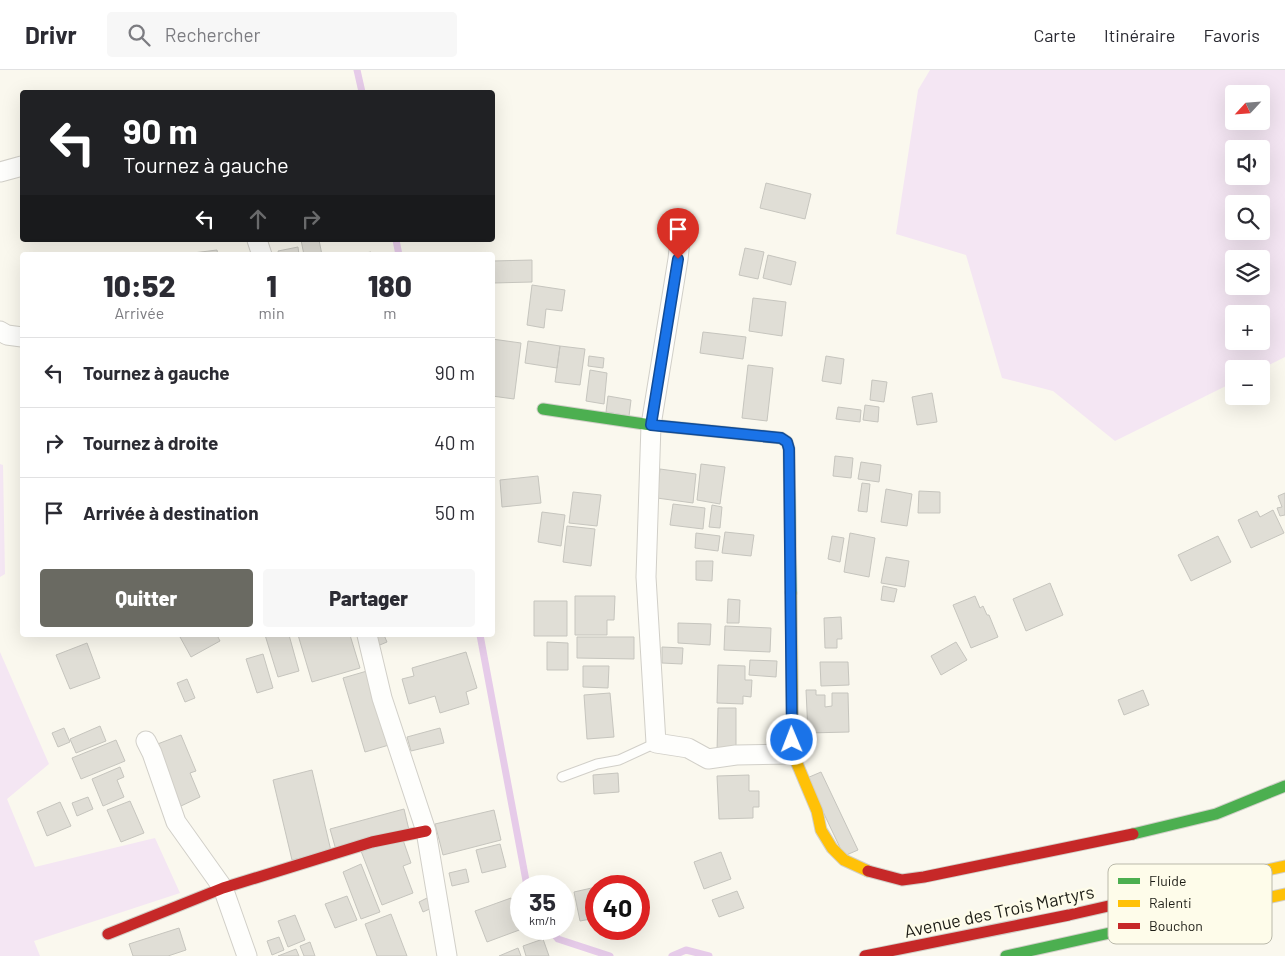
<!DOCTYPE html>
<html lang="fr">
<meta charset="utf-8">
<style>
:root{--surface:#fff;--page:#f7f7f7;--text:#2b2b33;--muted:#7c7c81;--line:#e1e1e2;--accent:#6a6a62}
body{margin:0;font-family:Barlow,sans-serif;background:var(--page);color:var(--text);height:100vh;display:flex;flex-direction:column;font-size:19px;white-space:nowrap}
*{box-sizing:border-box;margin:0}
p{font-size:16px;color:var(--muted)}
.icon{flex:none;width:28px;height:28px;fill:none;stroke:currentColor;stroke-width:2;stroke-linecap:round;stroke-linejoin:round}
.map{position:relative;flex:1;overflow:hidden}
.side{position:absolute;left:20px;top:182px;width:475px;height:385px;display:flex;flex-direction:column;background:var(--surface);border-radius:5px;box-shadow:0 5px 20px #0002}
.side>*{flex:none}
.hud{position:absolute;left:20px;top:20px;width:475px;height:152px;border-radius:5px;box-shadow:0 5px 20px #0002;background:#202124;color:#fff;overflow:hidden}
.needle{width:32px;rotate:244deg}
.fabs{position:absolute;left:1225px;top:15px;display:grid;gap:10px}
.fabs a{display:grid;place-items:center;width:45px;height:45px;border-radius:5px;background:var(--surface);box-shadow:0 5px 20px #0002;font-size:25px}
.speed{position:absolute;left:510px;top:805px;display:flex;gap:10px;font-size:25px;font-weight:700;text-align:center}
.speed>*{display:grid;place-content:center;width:65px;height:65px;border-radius:50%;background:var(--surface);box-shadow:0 5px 20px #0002;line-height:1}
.speed small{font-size:12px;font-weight:400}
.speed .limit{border:8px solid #d22;background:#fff;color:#111}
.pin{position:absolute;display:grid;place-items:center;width:42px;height:42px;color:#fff;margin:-51px -21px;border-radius:50% 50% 50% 0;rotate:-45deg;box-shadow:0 0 5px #0007}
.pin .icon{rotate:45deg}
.me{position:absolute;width:55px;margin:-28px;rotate:359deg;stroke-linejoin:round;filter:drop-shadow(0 0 4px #0008)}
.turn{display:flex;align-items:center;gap:18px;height:105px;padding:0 20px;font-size:22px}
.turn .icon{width:65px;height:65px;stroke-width:2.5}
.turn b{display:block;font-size:35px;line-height:42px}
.lanes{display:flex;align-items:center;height:48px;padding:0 20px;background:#0003;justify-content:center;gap:25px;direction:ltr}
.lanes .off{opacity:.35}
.eta{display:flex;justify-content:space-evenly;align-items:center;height:85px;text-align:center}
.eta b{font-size:30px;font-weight:800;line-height:35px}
.action{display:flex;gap:10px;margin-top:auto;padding:10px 20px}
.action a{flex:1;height:58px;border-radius:5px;background:var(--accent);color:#fff;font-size:20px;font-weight:800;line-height:58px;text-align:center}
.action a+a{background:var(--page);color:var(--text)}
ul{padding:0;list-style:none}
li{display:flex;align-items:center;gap:15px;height:70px;padding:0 20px;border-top:1px solid var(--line)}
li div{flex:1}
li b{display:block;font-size:19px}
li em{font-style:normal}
header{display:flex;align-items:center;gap:30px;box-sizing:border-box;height:70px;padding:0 25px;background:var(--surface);border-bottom:1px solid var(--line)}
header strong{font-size:24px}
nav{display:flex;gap:28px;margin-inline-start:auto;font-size:18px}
.search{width:350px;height:45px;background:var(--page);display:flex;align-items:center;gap:12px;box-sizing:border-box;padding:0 18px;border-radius:5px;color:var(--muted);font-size:19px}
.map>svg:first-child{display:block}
</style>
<header>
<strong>Drivr</strong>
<div class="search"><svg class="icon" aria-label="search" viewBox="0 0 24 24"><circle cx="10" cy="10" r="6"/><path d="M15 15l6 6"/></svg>Rechercher</div>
<nav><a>Carte</a><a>Itinéraire</a><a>Favoris</a></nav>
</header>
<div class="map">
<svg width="1285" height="886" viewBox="0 0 1285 886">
<rect width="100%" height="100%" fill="#faf8ee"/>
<path fill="#f4e6f3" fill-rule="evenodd" d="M930 0H1285V287L1261 299H1234V312L1115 371 1053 321 1002 308 966 185 896 164 918 20ZM1234 24H1261V51H1234ZM1234 79H1261V106H1234ZM1234 134H1261V161H1234ZM1234 189H1261V216H1234ZM1234 244H1261V271H1234Z
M0 394 3 395 5 504 0 507Z
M0 582 49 694 7 729 35 797 155 768 180 823 34 871 40 886H0Z"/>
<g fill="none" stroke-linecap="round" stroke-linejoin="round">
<path stroke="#e6cbe9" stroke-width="7" d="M357 0 362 22
M396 170 399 185
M480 565 527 816
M550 859 558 869 610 886
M672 886 686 880 709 886"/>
</g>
<path fill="#e0ded6" stroke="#c6c5be" d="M766 113 811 124 805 149 760 138Z
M301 170H319L322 185H304Z
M298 177 299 185H279L278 181Z
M745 178 764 182 758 209 739 205Z
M217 180 218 185H194L193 183Z
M371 182 372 185H355Z
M768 185 796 192 791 215 763 208Z
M532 190V212L493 213V191Z
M532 215 565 220 562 241 546 239 544 258 527 255Z
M753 228 786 232 782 266 749 261Z
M703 262 746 267 743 289 700 283Z
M492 269 521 273 514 329 492 326Z
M528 271 560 276 557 298 525 293Z
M560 276 585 279 580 315 555 312Z
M589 286 604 288 603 298 588 296Z
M826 286 844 289 841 314 822 311Z
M748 295 773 298 767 351 742 348Z
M590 300 607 303 604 334 586 331Z
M872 310 887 312 884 332 870 330Z
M932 323 937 352 917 355 912 327Z
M608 326 631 330 629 346 606 342Z
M865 335 879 337 878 352 863 350Z
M838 337 861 340 860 352 836 349Z
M835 386 853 388 851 408 833 406Z
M861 392 881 395 879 412 858 409Z
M701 394 725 397 720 434 697 430Z
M660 399 696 404 693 433 657 428Z
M538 406 541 433 502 437 500 410Z
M862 413 870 414 867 442 858 441Z
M886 419 912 424 907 456 881 452Z
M919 421 940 422V443H918Z
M573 422 601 425 597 456 569 453Z
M1285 423V445L1280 446 1277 438 1282 437 1278 426Z
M673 434 705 438 703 459 670 455Z
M712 435 722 437 720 458 709 457Z
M1273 440 1284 463 1251 478 1238 450 1257 441 1260 447Z
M542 442 565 445 561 476 538 472Z
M567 456 595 459 591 496 563 492Z
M725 462 754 465 751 486 722 483Z
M696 463 720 466 718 481 695 478Z
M850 463 875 468 869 507 844 502Z
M832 466 844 468 840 492 828 489Z
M1218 466 1231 492 1191 511 1178 485Z
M886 487 909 491 905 517 881 513Z
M696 491H713L712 511 696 510Z
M1050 513 1063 545 1026 561 1013 529Z
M883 516 897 519 894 532 881 530Z
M575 526H615L614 550H607V565H575Z
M975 526 980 538 983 536 987 545H989L998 567 971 578 953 535Z
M728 529 740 530 739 553H727Z
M534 531H567V566H534Z
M841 547 842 569H837V578H825L824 548Z
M678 553 711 554 710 575 678 573Z
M725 556 771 558 770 582 724 580Z
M184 565H217L220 571 191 587 180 567Z
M265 565H289L299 601 278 607Z
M298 565H350L360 598 312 612Z
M381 565H384L387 572 375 577 373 568Z
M577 567H634V589L577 588Z
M547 572 568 573V600H547Z
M956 572 967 590 941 605 931 586Z
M87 573 100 608 70 619 56 585Z
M662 577 683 578 682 594 662 593Z
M466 582 477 618 466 622 469 634 440 643 435 626 409 634 402 609 414 606 412 598Z
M263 584 273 618 257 623 246 589Z
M750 590 777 591 776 607 749 605Z
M820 592H848L849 615 821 616Z
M718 595 745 596V610H752L751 627 743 626V634L717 633Z
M583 596H609L608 618 583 617Z
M367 601 389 675 365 682 343 608Z
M187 609 195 628 185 632 177 613Z
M806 620H816V625H825V637L832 636V623H848L849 662 808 663Z
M1143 620 1149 635 1124 645 1118 630Z
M610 623 614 667 587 669 584 625Z
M718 638H736V683L717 682Z
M100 656 106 671 76 683 70 669Z
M64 658 70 672 58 677 52 663Z
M440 658 444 673 411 681 407 667Z
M181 665 196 701 190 703 200 727 181 736 155 675Z
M116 670 125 691 81 709 72 688Z
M120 697 124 707 117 710 124 727 103 736 92 709Z
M312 700 331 781 292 790 273 710Z
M821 702 858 780 844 786 807 708Z
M618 703 619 722 594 724 593 705Z
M749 705V721H759V737H753V748L719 749 717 706Z
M88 727 93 739 77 746 72 733Z
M130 731 144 763 121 772 107 740Z
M60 732 71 756 47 766 37 742Z
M404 739 409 760 336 780 330 759Z
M494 740 501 770 443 785 435 754Z
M403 770 411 793 403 796 413 823 382 835 361 781Z
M500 774 506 797 482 803 476 780Z
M721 782 731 809 704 819 694 792Z
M361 794 380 842 361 849 343 802Z
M466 799 469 812 452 816 449 803Z
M630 811 631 816H603Z
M596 817V848L580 851 574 822Z
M737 821 744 838 719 847 712 830Z
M347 826 357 850 335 858 325 834Z
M429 827 434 837 423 842 419 832Z
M511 828 522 859 487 872 475 841Z
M391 844 407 886H377L365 854Z
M295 845 305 870 288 877 278 851Z
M179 858 186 880 168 886H133L129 874Z
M279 867 284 880 272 885 267 871Z
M543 869 549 886H526L523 876Z
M310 872 315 886H304L300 876Z
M518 878 521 886H499Z
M296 879 299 886H278Z"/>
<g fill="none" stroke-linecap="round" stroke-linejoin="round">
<g stroke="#d1cfc8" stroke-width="11">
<path id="lane" d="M562 707 597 694 619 690 656 673"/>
</g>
<g stroke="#d1cfc8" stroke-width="21">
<path id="street" d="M0 102 22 96
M682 152 678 189 651 355 646 507 656 673 688 678 708 689 736 685 793 684
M257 170 262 185
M0 261 7 265 22 267
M367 565 382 628 426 761 447 886
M146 671 152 683 176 752 223 818 247 886"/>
</g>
<g stroke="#d1cfc8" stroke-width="13">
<path id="fast" d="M543 339 651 355 781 368 787 372 789 379 791 523
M1133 764 1216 744 1285 716
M1006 886 1191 845"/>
</g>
<g stroke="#d1cfc8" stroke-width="13">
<path id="slow" d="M791 523 793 684 817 741 821 760 832 778 844 790 868 801
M1214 812 1285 796
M1191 845 1285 824"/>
</g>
<g stroke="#d1cfc8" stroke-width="13">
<path id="jam" d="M868 801 902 810 924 807 1133 764
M108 864 223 818 372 772 426 761
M865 886 1069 845 1214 812"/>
</g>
<use href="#lane" stroke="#fefefc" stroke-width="9"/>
<use href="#street" stroke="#fefefc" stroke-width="19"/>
<use href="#fast" stroke="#4caf50" stroke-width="11"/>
<use href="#slow" stroke="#ffc107" stroke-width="11"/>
<use href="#jam" stroke="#c62828" stroke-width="11"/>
</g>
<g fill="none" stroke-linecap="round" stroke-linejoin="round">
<g stroke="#114b97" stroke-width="12">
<path id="route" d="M678 189 651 355 781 368 787 372 789 379 792 670"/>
</g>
<use href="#route" stroke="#1a73e8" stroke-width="9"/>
</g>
<g text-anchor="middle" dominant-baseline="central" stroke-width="5" stroke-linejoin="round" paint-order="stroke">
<g font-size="18" fill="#1d1d16" stroke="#fefcea">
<text transform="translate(999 841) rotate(-12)">Avenue des Trois Martyrs</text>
</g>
</g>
<rect x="1108" y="794" width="164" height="80" rx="8" fill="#fefcea" stroke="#bab9aa" stroke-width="1"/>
<rect x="1118" y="808" width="22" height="6" fill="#4caf50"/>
<rect x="1118" y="830" width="22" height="7" fill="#ffc107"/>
<rect x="1118" y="853" width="22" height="6" fill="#c62828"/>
<g font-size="14" fill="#1d1d16">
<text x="1149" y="816">Fluide</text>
<text x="1149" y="838">Ralenti</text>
<text x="1149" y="861">Bouchon</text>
</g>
</svg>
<div class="fabs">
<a><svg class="needle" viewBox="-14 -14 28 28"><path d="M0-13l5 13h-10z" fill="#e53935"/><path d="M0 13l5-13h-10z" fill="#7c7c81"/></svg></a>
<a><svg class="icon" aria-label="sound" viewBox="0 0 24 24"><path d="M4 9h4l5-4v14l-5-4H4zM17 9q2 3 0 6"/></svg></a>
<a><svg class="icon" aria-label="search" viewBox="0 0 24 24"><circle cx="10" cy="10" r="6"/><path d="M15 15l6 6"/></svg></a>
<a><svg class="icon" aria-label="layers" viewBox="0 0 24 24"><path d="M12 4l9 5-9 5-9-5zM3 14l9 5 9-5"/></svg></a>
<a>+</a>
<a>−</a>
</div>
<div class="speed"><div>35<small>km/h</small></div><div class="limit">40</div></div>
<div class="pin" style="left:678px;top:189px;background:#d93025"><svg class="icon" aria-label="arrive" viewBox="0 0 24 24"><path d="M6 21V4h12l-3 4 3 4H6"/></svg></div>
<svg class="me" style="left:792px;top:670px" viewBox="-20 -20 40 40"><circle r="17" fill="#1a73e8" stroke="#fff" stroke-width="3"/><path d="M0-11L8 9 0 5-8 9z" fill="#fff"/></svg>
<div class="hud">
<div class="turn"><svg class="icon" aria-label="left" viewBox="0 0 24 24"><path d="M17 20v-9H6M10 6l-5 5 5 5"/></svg><div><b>90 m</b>Tournez à gauche</div></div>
<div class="lanes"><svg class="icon" aria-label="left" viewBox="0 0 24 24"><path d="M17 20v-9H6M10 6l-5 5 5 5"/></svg><svg class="icon off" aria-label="ahead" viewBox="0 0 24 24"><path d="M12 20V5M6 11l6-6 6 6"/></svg><svg class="icon off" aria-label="right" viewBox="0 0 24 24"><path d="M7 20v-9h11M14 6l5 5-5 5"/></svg></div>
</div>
<section class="side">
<div class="eta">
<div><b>10:52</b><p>Arrivée</p></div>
<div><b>1</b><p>min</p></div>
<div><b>180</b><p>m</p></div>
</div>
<ul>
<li><svg class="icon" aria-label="left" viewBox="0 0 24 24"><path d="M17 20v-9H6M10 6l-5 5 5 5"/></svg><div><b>Tournez à gauche</b></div><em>90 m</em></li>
<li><svg class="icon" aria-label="right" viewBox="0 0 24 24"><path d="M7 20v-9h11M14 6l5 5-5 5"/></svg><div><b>Tournez à droite</b></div><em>40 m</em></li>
<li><svg class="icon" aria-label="arrive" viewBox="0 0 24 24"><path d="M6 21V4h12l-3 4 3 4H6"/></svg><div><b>Arrivée à destination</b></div><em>50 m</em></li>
</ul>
<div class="action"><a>Quitter</a><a>Partager</a></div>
</section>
</div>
